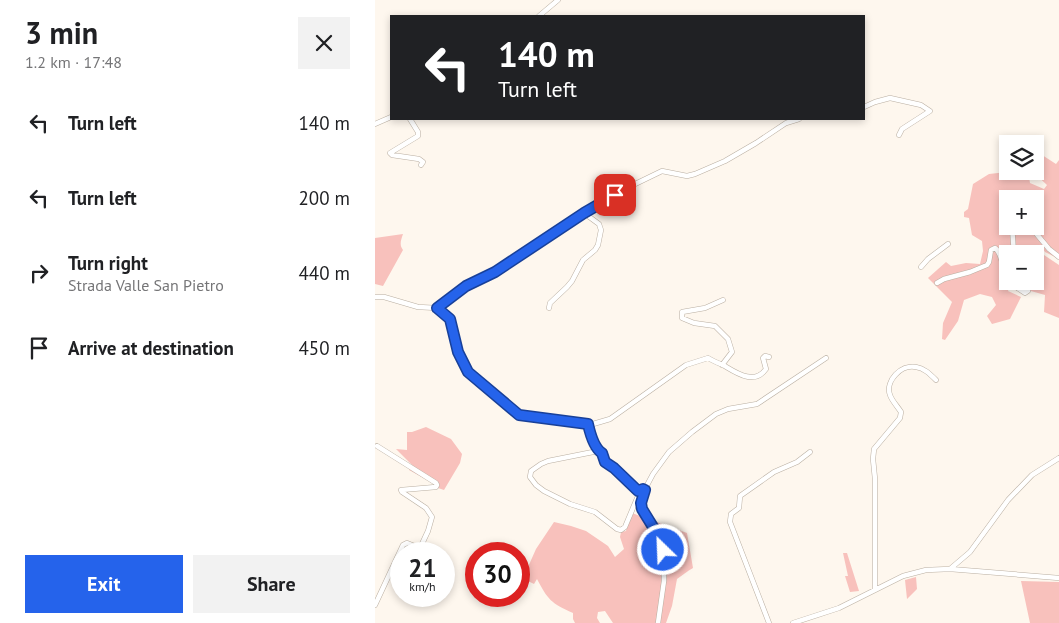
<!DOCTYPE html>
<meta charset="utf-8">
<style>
:root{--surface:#fff;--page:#f2f2f2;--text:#202124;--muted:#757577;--accent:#2563eb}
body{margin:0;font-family:"PT Sans",sans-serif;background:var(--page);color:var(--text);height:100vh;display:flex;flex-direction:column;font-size:19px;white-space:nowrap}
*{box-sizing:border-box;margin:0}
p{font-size:16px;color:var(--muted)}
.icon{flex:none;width:28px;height:28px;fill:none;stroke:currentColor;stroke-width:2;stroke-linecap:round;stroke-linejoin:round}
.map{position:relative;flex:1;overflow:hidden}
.side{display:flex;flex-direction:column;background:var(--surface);width:375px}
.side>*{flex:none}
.hud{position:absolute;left:15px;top:15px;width:475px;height:105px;border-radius:0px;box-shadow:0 2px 8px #0003;background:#202124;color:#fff;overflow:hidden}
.controls{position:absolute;left:624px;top:135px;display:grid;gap:10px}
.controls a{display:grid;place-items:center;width:45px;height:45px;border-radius:0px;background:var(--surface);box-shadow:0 2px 8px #0003;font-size:25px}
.speed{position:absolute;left:15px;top:542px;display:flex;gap:10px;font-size:25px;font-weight:700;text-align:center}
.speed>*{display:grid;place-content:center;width:65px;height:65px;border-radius:50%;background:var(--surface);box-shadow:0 2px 8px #0003;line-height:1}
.speed small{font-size:12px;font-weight:400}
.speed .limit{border:8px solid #d22;background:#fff;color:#111}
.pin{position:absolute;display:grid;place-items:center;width:42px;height:42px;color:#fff;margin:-21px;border-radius:10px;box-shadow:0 2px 8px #0006}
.me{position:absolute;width:55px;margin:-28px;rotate:336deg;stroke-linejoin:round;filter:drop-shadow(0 0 4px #0008)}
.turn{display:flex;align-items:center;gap:18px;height:105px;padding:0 25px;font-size:22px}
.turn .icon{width:65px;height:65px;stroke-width:2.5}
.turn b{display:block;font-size:35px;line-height:42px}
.round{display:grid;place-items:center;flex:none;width:52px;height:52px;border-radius:0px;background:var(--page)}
.headline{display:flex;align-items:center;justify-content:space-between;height:85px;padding:0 25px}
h1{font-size:30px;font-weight:700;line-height:38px}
.primary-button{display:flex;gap:10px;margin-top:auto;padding:10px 25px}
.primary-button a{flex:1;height:58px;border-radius:0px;background:var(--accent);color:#fff;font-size:20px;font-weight:700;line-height:58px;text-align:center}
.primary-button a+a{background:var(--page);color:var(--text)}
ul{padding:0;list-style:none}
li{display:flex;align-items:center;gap:15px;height:75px;padding:0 25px}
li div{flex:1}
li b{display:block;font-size:19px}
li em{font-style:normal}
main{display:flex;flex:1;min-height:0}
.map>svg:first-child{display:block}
</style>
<main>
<section class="side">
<div class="headline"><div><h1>3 min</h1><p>1.2 km · 17:48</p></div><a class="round"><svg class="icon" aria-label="close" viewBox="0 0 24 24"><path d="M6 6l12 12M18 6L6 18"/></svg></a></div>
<ul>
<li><svg class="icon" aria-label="left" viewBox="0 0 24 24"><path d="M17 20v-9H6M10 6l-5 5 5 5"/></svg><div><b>Turn left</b></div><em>140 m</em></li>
<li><svg class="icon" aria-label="left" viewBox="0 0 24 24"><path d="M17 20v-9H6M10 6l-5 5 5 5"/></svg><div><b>Turn left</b></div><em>200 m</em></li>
<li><svg class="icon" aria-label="right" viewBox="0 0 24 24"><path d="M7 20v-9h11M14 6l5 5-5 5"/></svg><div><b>Turn right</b><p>Strada Valle San Pietro</p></div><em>440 m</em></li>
<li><svg class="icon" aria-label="arrive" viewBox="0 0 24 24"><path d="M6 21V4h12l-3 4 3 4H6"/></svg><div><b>Arrive at destination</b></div><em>450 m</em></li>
</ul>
<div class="primary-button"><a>Exit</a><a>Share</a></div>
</section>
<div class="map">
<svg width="684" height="623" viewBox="0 0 684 623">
<rect width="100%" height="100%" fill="#fef7ee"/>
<path fill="#f8c1bc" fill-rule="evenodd" d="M664 153 681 164 684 160V259L670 252 666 246 663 251 684 265V318L669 312 670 295 635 285 633 291 646 297 635 319 617 324 612 316 621 305 617 297 605 294 589 300 583 321 570 340 567 339 568 323 577 302 553 278 571 262 576 266 591 263 605 264 608 251 607 241 597 235 594 218 589 217V212L593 209 598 184 614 174 641 171 640 175 654 177 655 183 669 189 672 185 657 171H660V158ZM632 199H660V226H632ZM632 254H660V281H632Z
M28 234C26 240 24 245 28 250L8 286 0 284V238Z
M51 427 76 439 87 454 85 463 69 490 63 488 61 485 34 470 37 465 21 449 32 450V432H37Z
M257 513 312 533 318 568C312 571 308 575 302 579L297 606 291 623H238L230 611 223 612 222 618 225 623H200L198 619V613C176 603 173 600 162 579L159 584 153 581V567L161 549 179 522 196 526 211 531 233 546 240 557 249 549 245 537 246 532 251 531C253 525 254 519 257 513Z
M468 553H472L484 591 475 592 470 576H473Z
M541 577 542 589 532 599 530 580Z
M646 581 684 582V623H655Z"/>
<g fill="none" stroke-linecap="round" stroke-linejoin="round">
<g stroke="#baafa2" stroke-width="5.5">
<path id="minor" d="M164 16 183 0
M489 107 500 102 515 98 546 105 555 111 527 129 524 135
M35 119 43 132V136L15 153 17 155 44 159 48 162 46 165
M0 124 16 117
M660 204 662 207 660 210
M637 226 639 254
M655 226 674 249 684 257
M546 267 553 259 573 244
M633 281 641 287 650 293 653 291V287L649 281
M562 283 569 279 595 272 612 265 614 262 616 250 620 248C628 253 627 271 632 280
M0 297H9L43 307 62 308 91 286 120 272 209 213 256 186 287 171 312 176 320 174 350 161 381 143 411 123 424 119
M62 308 75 319 83 352 93 372 144 415 194 420 218 424 235 419 311 365 333 358C338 361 343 363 348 365 360 372 379 386 391 369L388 358 390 356 394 357
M174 308 175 303 192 287 197 281 208 260 220 250 223 245 226 230 224 224 209 213
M347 365 357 352 353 339 340 326 319 323 307 318V312L330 308 348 300
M213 424 223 451 173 461 166 464 156 471 155 477 161 485 169 491 195 504 220 512 242 529 246 530 250 527 263 496 264 492 239 468 230 461 227 453 223 451
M575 569 595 552 633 500 657 475 684 458
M500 589V479L498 459 499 449 525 418 526 412C523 407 517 401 515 395 510 381 526 364 541 367 549 368 555 374 561 380
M0 605 28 545 32 543 42 547 46 546 53 531 57 517 51 508 27 492 26 490 61 487 62 485 61 483 2 446
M283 623 289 581V562L288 551 286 542 269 513 266 503 270 489 278 474 294 452 317 432 341 414 353 409 382 404 451 358
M394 623 355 522 356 514 364 508 365 496 399 472 422 462 435 452
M418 623 464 608 528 576 551 570 575 569 684 578"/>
</g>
<use href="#minor" stroke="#fff" stroke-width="4.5"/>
</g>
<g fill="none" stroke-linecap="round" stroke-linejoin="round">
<g stroke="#184099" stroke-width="12">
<path id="route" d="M240 195 209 213 120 272 91 286 62 308 75 319 83 352 93 372 144 415 213 424C215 433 219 448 227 453L230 462 239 468 263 491 268 489 270 490 266 503 267 509 283 535 286 542 288 550"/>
</g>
<use href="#route" stroke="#2563eb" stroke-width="9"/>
</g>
</svg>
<div class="controls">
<a><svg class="icon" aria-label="layers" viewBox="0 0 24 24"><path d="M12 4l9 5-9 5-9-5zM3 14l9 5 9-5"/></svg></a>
<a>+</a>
<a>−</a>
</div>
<div class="speed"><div>21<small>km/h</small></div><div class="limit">30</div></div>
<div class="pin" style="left:240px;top:195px;background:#d93025"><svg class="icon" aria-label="arrive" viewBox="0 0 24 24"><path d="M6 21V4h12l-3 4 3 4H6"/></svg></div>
<svg class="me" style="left:288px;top:550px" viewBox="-20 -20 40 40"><circle r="17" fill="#2563eb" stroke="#fff" stroke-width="3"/><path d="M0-11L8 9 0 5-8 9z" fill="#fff"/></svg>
<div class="hud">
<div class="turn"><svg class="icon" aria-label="left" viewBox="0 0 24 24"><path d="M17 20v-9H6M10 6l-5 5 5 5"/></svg><div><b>140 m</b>Turn left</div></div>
</div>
</div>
</main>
